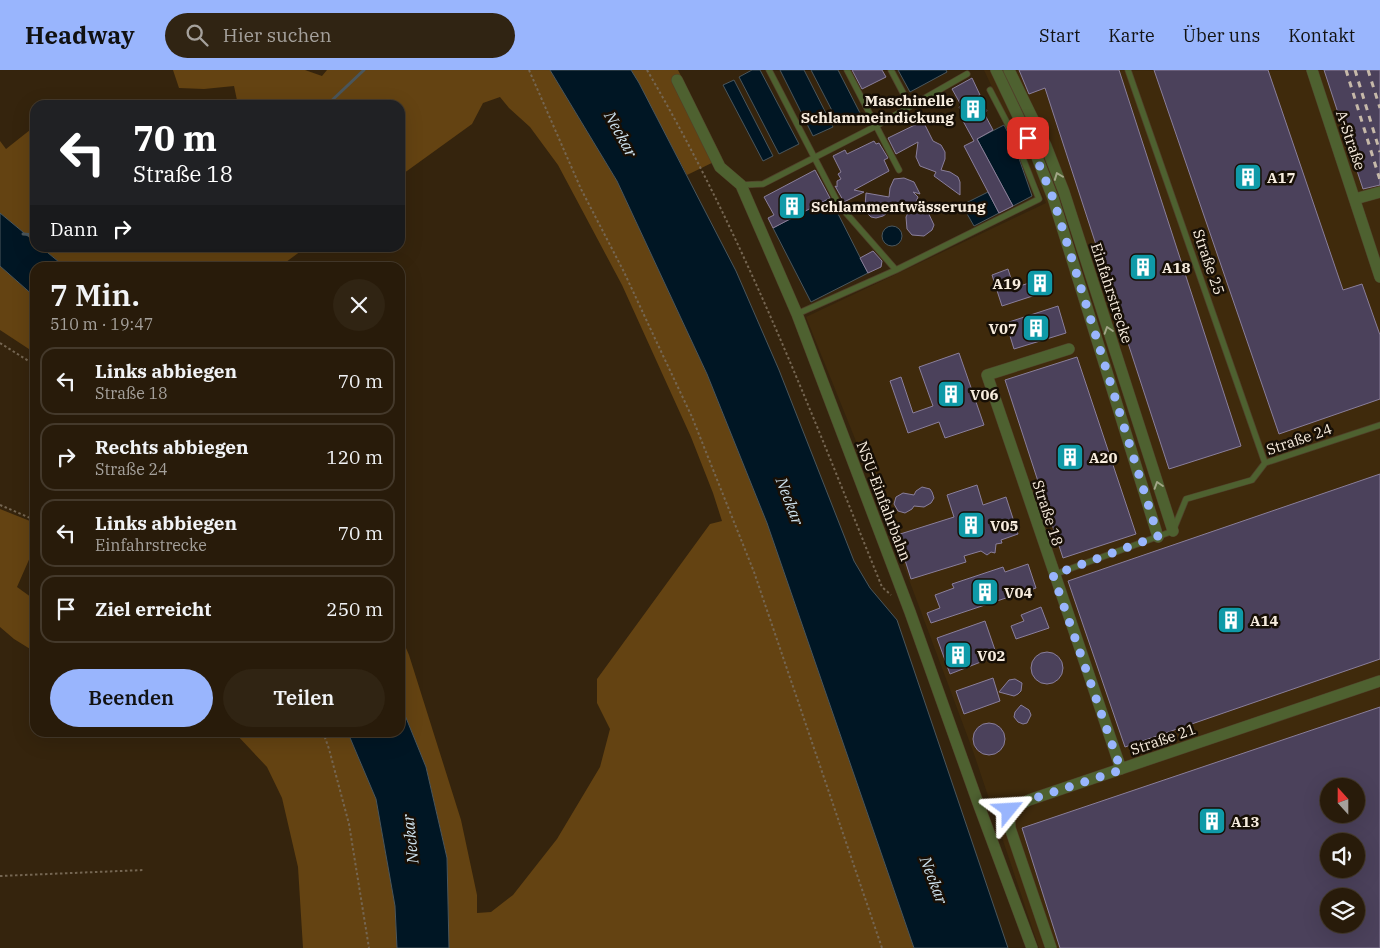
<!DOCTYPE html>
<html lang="de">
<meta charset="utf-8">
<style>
:root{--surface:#281b0a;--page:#302413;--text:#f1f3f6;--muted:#a5a19c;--line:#44392b;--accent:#99b5fd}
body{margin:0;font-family:"IBM Plex Serif",serif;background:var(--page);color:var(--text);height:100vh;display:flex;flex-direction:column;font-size:19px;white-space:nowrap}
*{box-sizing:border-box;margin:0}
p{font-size:16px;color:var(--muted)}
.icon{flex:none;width:28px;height:28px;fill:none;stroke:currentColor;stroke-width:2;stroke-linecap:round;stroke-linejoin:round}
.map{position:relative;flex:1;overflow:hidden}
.sheet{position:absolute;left:30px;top:192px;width:375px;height:475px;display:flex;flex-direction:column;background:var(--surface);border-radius:15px;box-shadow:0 5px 20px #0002,0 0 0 1px var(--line)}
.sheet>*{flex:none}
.guide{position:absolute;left:30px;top:30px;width:375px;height:152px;border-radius:15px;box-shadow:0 5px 20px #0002,0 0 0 1px var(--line);background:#202124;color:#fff;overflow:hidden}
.needle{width:32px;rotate:339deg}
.fabs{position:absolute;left:1320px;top:708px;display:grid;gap:10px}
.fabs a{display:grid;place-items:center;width:45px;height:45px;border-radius:50%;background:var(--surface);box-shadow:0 5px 20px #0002,0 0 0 1px var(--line);font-size:25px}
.pin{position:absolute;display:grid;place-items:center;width:42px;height:42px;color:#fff;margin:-21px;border-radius:10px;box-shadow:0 2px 8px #0006}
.me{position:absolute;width:55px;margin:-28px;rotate:63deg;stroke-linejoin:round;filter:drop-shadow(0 0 4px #0008)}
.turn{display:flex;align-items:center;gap:18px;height:105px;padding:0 20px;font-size:22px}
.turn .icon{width:65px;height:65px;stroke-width:2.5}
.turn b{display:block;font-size:35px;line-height:42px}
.then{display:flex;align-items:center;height:48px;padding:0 20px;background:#0003;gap:10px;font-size:19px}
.round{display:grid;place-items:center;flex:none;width:52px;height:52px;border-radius:26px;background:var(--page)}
.overview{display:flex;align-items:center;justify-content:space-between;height:85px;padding:0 20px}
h1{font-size:30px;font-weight:600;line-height:38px}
.action{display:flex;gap:10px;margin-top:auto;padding:10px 20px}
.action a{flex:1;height:58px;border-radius:30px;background:var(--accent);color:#111;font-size:20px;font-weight:600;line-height:58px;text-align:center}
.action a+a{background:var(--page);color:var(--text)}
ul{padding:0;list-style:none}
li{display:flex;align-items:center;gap:15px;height:68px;margin:0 10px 8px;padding:0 10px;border:2px solid var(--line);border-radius:15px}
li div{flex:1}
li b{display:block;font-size:19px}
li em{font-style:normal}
header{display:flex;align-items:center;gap:30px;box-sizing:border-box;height:70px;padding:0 25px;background:var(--accent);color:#111}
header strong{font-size:24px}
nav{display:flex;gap:28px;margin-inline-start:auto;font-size:18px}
.search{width:350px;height:45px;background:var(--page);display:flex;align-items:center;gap:12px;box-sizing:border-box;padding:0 18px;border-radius:28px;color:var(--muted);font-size:19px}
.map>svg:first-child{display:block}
</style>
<header>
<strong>Headway</strong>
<div class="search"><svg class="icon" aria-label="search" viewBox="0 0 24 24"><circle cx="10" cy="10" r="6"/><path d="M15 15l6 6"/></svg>Hier suchen</div>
<nav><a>Start</a><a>Karte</a><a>Über uns</a><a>Kontakt</a></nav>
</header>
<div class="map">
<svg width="1380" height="878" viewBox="0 0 1380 878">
<rect width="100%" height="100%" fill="#35240d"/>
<path fill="#3f2a0c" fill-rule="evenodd" d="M984 0H1380V878H1039L973 681 874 416 806 247 1046 133ZM1329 716H1356V744H1329ZM1329 771H1356V799H1329ZM1329 826H1356V854H1329Z"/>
<path fill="#644312" d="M173 0H305L322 6 327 0H550L617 111 707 304 767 453 914 878H449L447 788 426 697 400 633V564L409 585 461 750 477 825V843L491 842 513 825 557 769 600 697 610 659 597 633V609L710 454 722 451 713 423 691 367 622 215 558 95 530 57 509 38 500 27 483 33 472 54 400 106V35H238L234 16 204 19 179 18Z
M631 0H678L722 88 687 105Z
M35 56V172L0 143V71L6 79Z
M42 178H305L278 198 65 197Z
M0 196 35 227V283L0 260Z
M0 439 35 453V476L17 517 35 530V582L14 569 0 557Z
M235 663H348L376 729 395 836 397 878H303L298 797 282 728 267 697Z"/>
<path fill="#001624" stroke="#4a565c" d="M550 0H631L639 13 736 201 779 300 854 491 870 518 897 550 1008 878H914L767 453 707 304 617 111Z
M752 0H760L799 74 779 84 739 7Z
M780 0H804L833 57 813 66Z
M811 0H838L860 43 839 54Z
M898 0H946L947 2 910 22Z
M734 10 773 86 763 91 723 15Z
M1004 55 1014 74 1032 126 1013 136 977 69Z
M988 122 999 143 974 156 962 135Z
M830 128 868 203 811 232 773 158Z
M0 143 35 172V178H42L65 197 35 198V227L0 196Z
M882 166a10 10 0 1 1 20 0a10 10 0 1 1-20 0Z
M400 633 426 697 447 788 449 878H397L395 836 376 729 348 663 400 662Z"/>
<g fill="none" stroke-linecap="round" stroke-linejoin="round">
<path stroke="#4a565c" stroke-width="3" d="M327 35 364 0
M23 164 35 165"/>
</g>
<path fill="#4b415b" stroke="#8a7f9b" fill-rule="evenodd" d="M852 0H882L886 7 862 19Z
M1019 0H1119L1241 376 1169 399 1045 18 1029 24Z
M1154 0H1268L1343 220 1362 214 1380 265V329L1279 364Z
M1324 0H1380V115L1363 119Z
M972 8 980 25 978 26 987 41 984 43 993 60 977 69 1013 136 999 143 964 76 974 71 963 51 966 49 959 37 961 35 952 19Z
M923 51 933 71 941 75 945 82V89L941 100 950 102 958 107 960 112V125L934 106 936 102 920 96 916 87 918 72 896 84 888 68Z
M874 71 876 74 879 73 888 88 884 90 889 101 854 120 864 122 844 132 835 116 837 117V111L841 109 838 104 841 102 833 86 845 80 847 84Z
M815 100 830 128 773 158 768 148 774 145 764 127Z
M904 108 914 112 920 124 913 122 918 127 914 136 927 140 934 155 932 160 924 166 912 165 907 159 906 147 910 139 890 134 886 144 883 146 876 148 871 147 866 142 865 137 866 123 889 127 890 118 894 109Z
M873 181 882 191 881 197 868 203 860 188Z
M1008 199 1014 218 1047 207 1051 220 1002 236 992 205Z
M1058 236 1066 263 1014 279 1006 253Z
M959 283 984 355 945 368 939 352 908 363 890 311 901 307 913 343 933 336 919 297Z
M1077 287 1136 464 1063 488 1005 310Z
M1380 404V589L1125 677 1068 511Z
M977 415 983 435 1006 427 1018 464 1001 470 1002 473 996 474 995 483 991 482 987 485 981 481 964 486 966 492 911 509 897 465 954 447 947 425Z
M922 417 930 419 932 422 934 428 931 433 924 437 914 436 912 439 905 443 898 441 894 434 896 427 903 423 914 425 916 421Z
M1028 494 1036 518 931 553 927 543 940 538 935 525 954 518 952 514 1003 497 1005 502Z
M1041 537 1049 558 1016 569 1011 556 1024 551 1021 545Z
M985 551 995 580 994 585 991 588 950 604 937 568Z
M1031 598a16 16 0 1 1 32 0a16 16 0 1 1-32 0Z
M993 608 1000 631 964 644 956 621Z
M1015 609 1022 613 1021 621 1018 624 1014 626 999 622 1009 610Z
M1021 635 1029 640 1031 645 1027 653 1023 654 1018 652 1014 647 1015 642Z
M1380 637V878H1060L1022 758ZM1329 716H1356V744H1329ZM1329 771H1356V799H1329ZM1329 826H1356V854H1329Z
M973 669a16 16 0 1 1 32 0a16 16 0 1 1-32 0Z"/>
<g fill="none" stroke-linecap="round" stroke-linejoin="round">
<g stroke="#50402a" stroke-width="7">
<path id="service" d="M769 0 839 135 896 200
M847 0 899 100
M891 0 910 36
M1128 0 1265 393
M741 115 763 114 876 56 967 4
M797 244 896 200 1039 129 1014 66 990 20
M1053 505 1173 461 1186 429 1252 410 1265 393 1380 355"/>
</g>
<g stroke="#50402a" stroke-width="12">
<path id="minor" d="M996 0 1035 82 1053 128 1158 467
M1009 0 1046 76 1064 122 1173 461
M1312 0 1380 207
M677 10 720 97 741 115 797 244 910 542 978 733 1032 878
M1355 129 1380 122
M1069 279 987 305 1121 699
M1051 878 1010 758 1009 740 1029 730 1380 611"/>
</g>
<path stroke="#756652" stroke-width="2" stroke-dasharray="2.5 2.5" stroke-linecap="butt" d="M529 0 581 119 624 202 658 275 692 347 754 502 882 878
M647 0C743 164 811 342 882 517L891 525
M0 273 35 295
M0 435 35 450
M323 662 329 679 349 754 369 878
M0 806 144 800"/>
<use href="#service" stroke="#4e6130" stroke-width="5.5"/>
<use href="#minor" stroke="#4e6130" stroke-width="11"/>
<path stroke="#c6b9a9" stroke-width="3" stroke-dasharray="6 6" stroke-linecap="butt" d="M1346 0 1380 110
M1355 0 1380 82
M1368 0 1380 38"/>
</g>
<defs><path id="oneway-chevron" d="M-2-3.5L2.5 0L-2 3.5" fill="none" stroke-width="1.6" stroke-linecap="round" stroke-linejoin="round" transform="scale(1.25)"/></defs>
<g stroke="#a2a687">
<use href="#oneway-chevron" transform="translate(1058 106) rotate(-111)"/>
<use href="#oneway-chevron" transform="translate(1108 260) rotate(-108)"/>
<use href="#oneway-chevron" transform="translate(1158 415) rotate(-108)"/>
</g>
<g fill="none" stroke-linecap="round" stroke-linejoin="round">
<path stroke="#99b5fd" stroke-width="9" stroke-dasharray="0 16.2" d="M1009 740 1029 730 1121 700 1053 505 1158 466 1053 128 1028 68"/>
</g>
<defs>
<g id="building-square" transform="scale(1.4375)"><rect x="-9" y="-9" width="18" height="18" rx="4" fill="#0f9aa8" stroke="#170f06"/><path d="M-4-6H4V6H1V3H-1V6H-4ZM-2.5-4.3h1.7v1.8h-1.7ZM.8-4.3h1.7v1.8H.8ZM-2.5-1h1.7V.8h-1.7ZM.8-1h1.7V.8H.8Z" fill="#fff"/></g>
</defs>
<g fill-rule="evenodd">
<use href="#building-square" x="973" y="39"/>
<use href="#building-square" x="1248" y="107"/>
<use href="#building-square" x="792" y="136"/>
<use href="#building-square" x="1143" y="197"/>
<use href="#building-square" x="1040" y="213"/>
<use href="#building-square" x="1036" y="258"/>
<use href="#building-square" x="951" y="324"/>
<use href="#building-square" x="1070" y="387"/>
<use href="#building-square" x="971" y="455"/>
<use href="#building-square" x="985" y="522"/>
<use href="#building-square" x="1231" y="550"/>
<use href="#building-square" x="958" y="585"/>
<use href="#building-square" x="1212" y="751"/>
</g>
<g text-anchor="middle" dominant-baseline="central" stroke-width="5" stroke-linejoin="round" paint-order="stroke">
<g font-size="15" font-weight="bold" fill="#f7ecde" stroke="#170f06" text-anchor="start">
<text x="954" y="30" text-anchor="end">Maschinelle<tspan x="954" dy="17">Schlammeindickung</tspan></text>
<text x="1267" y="107">A17</text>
<text x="811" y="136">Schlammentwässerung</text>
<text x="1162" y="197">A18</text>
<text x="1021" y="213" text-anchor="end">A19</text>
<text x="1017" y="258" text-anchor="end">V07</text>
<text x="970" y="324">V06</text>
<text x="1089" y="387">A20</text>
<text x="990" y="455">V05</text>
<text x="1004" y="522">V04</text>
<text x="1250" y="550">A14</text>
<text x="977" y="585">V02</text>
<text x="1231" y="751">A13</text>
</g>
<g font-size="15" fill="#f7ecde" stroke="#170f06">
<text transform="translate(1351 70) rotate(71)">A-Straße</text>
<text transform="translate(1209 192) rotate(71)">Straße 25</text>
<text transform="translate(1112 223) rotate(72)">Einfahrstrecke</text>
<text transform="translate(1299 369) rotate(-19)">Straße 24</text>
<text transform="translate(884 431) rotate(69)">NSU-Einfahrbahn</text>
<text transform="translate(1048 443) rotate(72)">Straße 18</text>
<text transform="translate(1163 669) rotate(-19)">Straße 21</text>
</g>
<g font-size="16" font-style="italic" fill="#cfe3ef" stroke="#170f06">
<text transform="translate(621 64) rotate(61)">Neckar</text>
<text transform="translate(790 431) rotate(69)">Neckar</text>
<text transform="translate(410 769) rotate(-96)">Neckar</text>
<text transform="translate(934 810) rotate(69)">Neckar</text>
</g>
</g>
</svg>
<div class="fabs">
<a><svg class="needle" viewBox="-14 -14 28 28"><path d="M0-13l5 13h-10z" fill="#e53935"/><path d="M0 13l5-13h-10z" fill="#a5a19c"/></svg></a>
<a><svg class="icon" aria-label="sound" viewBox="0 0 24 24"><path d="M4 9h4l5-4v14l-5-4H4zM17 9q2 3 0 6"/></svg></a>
<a><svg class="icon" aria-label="layers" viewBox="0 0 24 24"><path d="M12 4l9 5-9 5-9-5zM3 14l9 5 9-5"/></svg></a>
</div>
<div class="pin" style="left:1028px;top:68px;background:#d93025"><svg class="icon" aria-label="arrive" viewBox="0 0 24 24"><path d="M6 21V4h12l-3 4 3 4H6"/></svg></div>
<svg class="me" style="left:1009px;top:740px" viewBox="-20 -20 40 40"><path d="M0-17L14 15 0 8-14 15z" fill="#99b5fd" stroke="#fff" stroke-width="4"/></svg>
<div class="guide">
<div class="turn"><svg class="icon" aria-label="left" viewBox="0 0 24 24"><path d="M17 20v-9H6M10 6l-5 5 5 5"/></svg><div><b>70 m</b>Straße 18</div></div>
<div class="then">Dann<svg class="icon" aria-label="right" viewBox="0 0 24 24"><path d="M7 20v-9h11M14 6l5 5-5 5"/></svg></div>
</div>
<section class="sheet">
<div class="overview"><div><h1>7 Min.</h1><p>510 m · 19:47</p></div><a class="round"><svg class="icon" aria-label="close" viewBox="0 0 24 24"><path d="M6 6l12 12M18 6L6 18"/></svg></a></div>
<ul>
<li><svg class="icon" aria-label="left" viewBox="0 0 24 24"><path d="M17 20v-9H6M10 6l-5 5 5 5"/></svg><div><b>Links abbiegen</b><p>Straße 18</p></div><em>70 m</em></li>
<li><svg class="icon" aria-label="right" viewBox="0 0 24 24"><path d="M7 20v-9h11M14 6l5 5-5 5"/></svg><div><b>Rechts abbiegen</b><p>Straße 24</p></div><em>120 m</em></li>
<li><svg class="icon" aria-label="left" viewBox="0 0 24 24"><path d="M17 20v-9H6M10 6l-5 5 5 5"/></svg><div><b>Links abbiegen</b><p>Einfahrstrecke</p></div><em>70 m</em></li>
<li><svg class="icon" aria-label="arrive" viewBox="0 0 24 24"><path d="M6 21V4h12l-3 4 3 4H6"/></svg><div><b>Ziel erreicht</b></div><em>250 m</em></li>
</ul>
<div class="action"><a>Beenden</a><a>Teilen</a></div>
</section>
</div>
